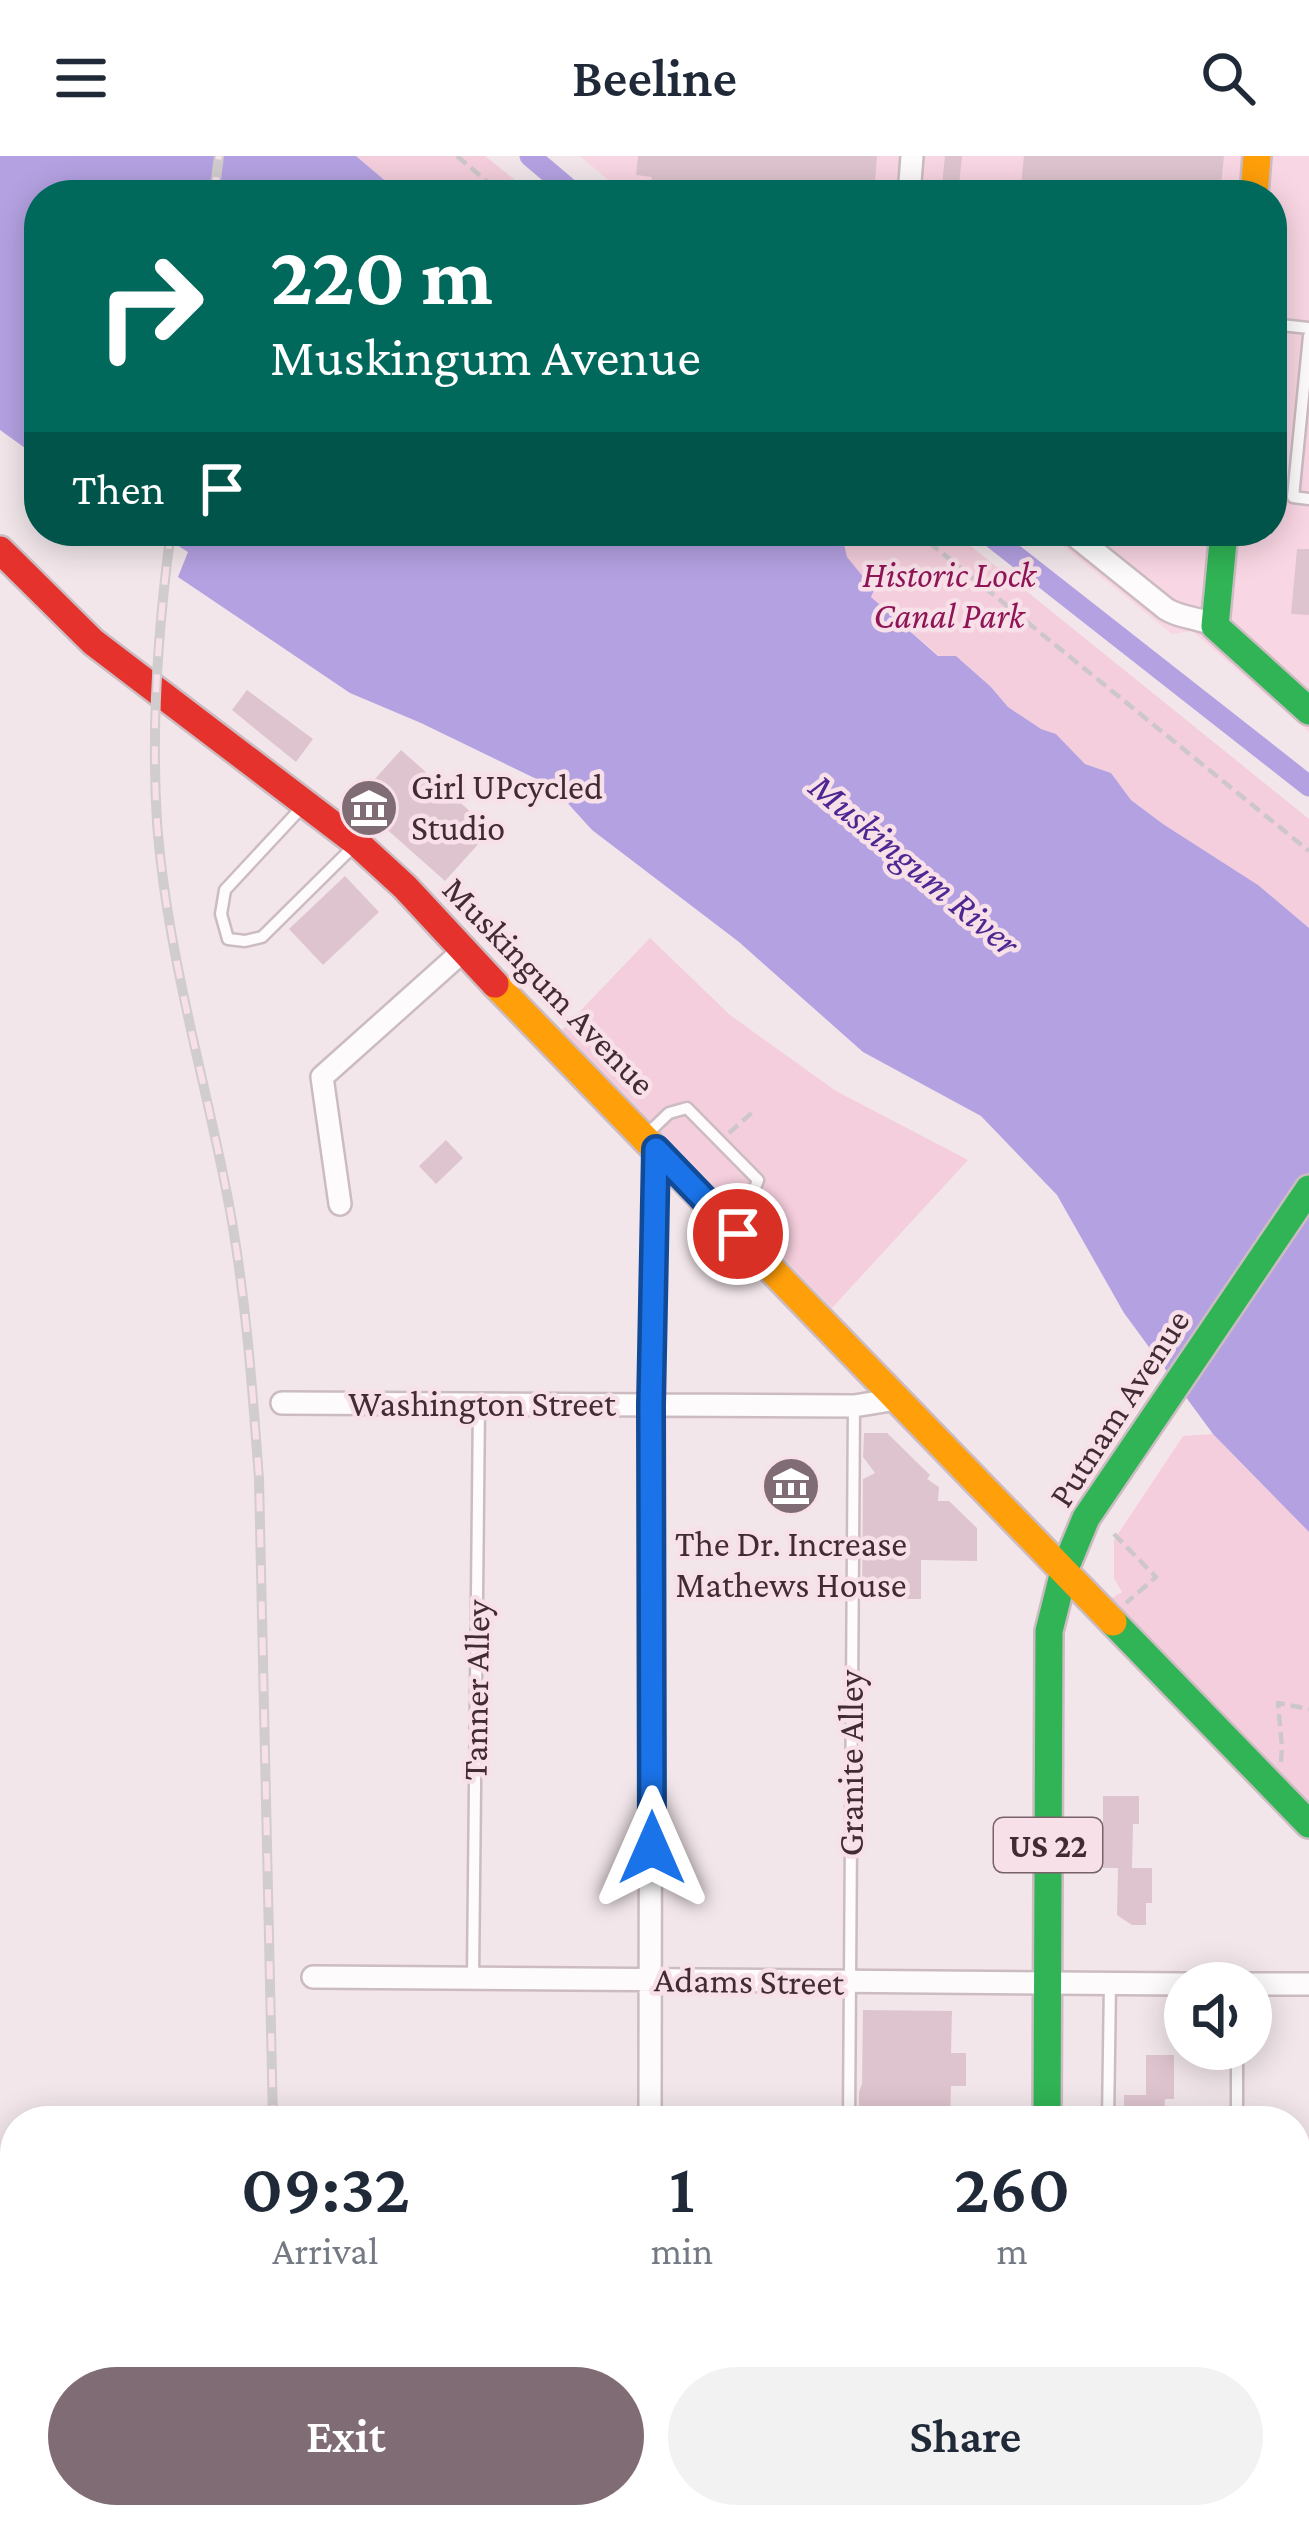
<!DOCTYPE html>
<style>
:root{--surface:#fff;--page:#f2f2f3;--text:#1f2937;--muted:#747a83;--accent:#806c74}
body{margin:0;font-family:"Crimson Pro",serif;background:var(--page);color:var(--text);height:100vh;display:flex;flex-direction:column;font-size:45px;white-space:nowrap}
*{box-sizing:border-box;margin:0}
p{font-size:39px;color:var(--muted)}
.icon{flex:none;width:66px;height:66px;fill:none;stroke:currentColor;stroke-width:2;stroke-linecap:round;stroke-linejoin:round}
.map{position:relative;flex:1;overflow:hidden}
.panel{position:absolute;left:0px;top:1950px;width:1311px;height:423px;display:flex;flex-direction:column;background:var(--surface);border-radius:48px 48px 0 0;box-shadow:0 6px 30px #0003}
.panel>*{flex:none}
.top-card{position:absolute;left:24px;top:24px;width:1263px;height:366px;border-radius:48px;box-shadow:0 6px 30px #0003;background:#00695c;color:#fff;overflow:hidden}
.tools{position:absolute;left:1164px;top:1806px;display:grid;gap:24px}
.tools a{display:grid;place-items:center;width:108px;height:108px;border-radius:50%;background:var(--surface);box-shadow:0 6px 30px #0003;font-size:60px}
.pin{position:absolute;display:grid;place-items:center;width:102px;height:102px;color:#fff;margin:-51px;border:6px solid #fff;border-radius:50%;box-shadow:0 3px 12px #0007}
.me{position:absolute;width:132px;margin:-66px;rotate:0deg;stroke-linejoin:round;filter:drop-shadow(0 0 9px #0008)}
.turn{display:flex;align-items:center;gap:42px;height:252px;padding:0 48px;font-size:54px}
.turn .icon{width:156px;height:156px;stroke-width:2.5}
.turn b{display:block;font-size:84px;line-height:102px}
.then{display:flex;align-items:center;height:114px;padding:0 48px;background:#0003;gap:24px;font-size:45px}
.eta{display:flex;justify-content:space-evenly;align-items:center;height:204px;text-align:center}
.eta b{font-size:72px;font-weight:600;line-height:84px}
.cta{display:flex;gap:24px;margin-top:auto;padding:24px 48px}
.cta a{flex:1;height:138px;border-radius:72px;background:var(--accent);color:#fff;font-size:48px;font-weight:600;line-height:138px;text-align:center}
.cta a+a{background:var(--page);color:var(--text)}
header{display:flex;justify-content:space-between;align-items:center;height:156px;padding:0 48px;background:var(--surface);font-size:54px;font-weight:600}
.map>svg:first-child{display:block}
</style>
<header><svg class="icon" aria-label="menu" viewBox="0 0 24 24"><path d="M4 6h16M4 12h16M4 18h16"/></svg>Beeline<svg class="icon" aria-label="search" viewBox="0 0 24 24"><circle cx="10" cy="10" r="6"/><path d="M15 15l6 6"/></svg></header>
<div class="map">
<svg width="1309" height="2372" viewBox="0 0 1309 2372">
<rect width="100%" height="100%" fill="#f2e6ea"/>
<path fill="#f9d6e3" d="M580 0H1309V576L1192 475 1172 478 1044 375H1272V39H626Z"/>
<path fill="#f4cedc" d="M356 0H485L534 39H402Z
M841 375H952L1309 663V772L1258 729 1163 668 1131 644 1111 617 1085 608 1056 578 1041 573 1008 551 991 531 956 500H939L871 441 873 434 847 401Z
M650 782 730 859 836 935 968 1004 832 1152 562 874Z
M1213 1278 1309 1376V1647L1112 1442 1122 1436 1114 1422V1384L1183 1280Z"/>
<path fill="#b4a1e2" d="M0 0H356L402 39H39V302L0 274Z
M155 375H841L847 401 874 434 871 441 938 500H956L991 531 1008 551 1041 573 1056 578 1085 608 1111 617 1131 644 1163 668 1258 729 1309 772V1376L1213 1278 1124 1157 1057 1039 981 960 863 896 739 786 592 674 553 631 421 567 350 537 178 421 188 396Z"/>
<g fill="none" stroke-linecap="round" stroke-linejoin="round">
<path stroke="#b4a1e2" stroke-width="21" d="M530 0 576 39
M984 375 1309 630"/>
</g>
<path fill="#dec4cf" d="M638 0H877L874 38 853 36V39H776L777 29 727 24 726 39H668L650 36 652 21 636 19Z
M945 0H962L958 39H941Z
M1024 0H1224L1220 39H1020Z
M1297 393H1309V459L1291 458Z
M247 534 313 583 296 606 232 554Z
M401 594 491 674 445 725 355 645Z
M345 720 379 756 323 809 289 773Z
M446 984 463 1002 436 1028 419 1010Z
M864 1277H887L930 1319 927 1323 939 1331 938 1345H949L977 1372V1405L921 1404V1443H862L863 1323 875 1317 863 1301Z
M1103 1640H1139V1668H1133L1132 1712H1152V1747H1146V1769H1132L1117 1759 1118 1712H1103Z
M863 1854 952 1855 951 1897H966V1930H951L950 1965H859V1936L862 1928Z
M1146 1899H1174V1943H1165L1164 1965H1124V1939H1146Z"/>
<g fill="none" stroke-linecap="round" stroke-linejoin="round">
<g stroke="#ccbcc2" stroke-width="15">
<path id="lane" d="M1272 168 1309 172
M1309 180 1293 341 1309 343
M304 649 225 734 221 758 228 783 245 785 262 781 354 690
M646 979 669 957 687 952 758 1024 738 1078
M473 1821 479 1248
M849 1965 854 1250
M1108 1965 1110 1827
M1237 1965V1893
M346 2358 350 2372
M445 2372 446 2358
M768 2372V2358
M848 2372V2358
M870 2372V2358
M948 2372V2358
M1235 2372V2358"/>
</g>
<g stroke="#ccbcc2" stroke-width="26">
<path id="street" d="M909 39 912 0
M1069 375 1166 453C1182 463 1199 461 1215 470
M340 1048 322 921 463 795
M282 1247 854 1250 897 1243
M313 1821 1185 1828
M1251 1828H1309
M650 1965 651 1249 656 993
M648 2358V2372"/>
</g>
<g stroke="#ccbcc2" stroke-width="32">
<path id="fast" d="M1224 375 1215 470 1309 555
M1113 1466 1309 1668
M1047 1965 1049 1475 1064 1415 1086 1362 1309 1033"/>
</g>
<g stroke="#ccbcc2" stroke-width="32">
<path id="slow" d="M1254 39 1257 0
M495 828 1113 1466
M1046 2358V2372"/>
</g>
<g stroke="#ccbcc2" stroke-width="32">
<path id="jam" d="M0 394 93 486 357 687 405 731 495 828"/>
</g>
<path stroke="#cdc7c9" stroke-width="4.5" stroke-dasharray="12 6" stroke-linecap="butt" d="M457 0 503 39
M915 375 1309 695
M729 977 755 954
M1114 1378 1156 1421 1126 1447
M1281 1606 1282 1591 1278 1547 1309 1553"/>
<use href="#lane" stroke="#fdfbfc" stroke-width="10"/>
<use href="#street" stroke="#fdfbfc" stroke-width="21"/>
<use href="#fast" stroke="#30b455" stroke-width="27"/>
<use href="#slow" stroke="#ff9f0a" stroke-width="27"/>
<use href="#jam" stroke="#e5322d" stroke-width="27"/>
<g stroke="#d1ccce" stroke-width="10">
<path id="rail" d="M214 39 219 0
M171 375C158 471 151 569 157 666 166 790 202 912 226 1033 245 1129 252 1226 259 1323L273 1965
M298 2358 301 2372"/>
</g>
<use href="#rail" stroke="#f8e0e8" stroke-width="6" stroke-dasharray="18" stroke-linecap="butt"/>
</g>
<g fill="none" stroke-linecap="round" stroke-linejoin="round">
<g stroke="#114b97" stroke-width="30">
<path id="route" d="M652 1692 651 1249 656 993 738 1078"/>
</g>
<use href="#route" stroke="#1a73e8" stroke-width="21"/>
</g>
<defs>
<g id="museum-disc" transform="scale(3)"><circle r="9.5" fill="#806c74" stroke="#f8e0e8"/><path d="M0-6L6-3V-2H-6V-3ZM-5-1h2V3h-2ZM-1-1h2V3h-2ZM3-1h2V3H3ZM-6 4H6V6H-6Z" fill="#fff"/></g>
</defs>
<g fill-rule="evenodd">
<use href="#museum-disc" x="369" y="652"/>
<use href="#museum-disc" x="791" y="1330"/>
</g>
<g text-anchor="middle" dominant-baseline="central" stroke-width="9" stroke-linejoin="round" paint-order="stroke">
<rect fill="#f8e0e8" stroke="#79616a" stroke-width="3" x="994" y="1662" width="108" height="54" rx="9"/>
<g font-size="33" font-weight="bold" fill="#422b34">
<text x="1048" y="1689">US 22</text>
</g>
<g font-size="36" font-style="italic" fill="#8f1557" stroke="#f8e0e8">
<text x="949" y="419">Historic Lock<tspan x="949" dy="41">Canal Park</tspan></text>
</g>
<g font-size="36" fill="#422b34" stroke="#f8e0e8" text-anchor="start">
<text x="411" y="631">Girl UPcycled<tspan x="411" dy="41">Studio</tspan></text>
<text x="791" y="1388" text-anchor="middle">The Dr. Increase<tspan x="791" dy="41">Mathews House</tspan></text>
</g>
<g font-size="36" fill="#422b34" stroke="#f8e0e8">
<text transform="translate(549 830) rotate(46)">Muskingum Avenue</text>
<text x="482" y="1248">Washington Street</text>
<text transform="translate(1119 1252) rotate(-57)">Putnam Avenue</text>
<text transform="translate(476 1534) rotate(-89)">Tanner Alley</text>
<text transform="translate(851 1607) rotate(-90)">Granite Alley</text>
<text transform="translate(749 1825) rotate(1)">Adams Street</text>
</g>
<g font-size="39" font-style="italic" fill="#4e2792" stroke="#f8e0e8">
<text transform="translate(915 708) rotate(40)">Muskingum River</text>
</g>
</g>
</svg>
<div class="tools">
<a><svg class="icon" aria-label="sound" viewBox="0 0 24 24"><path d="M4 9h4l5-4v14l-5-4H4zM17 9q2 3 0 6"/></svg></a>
</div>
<div class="pin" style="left:738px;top:1078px;background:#d93025"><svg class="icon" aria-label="arrive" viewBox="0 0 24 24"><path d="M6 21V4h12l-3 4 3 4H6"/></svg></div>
<svg class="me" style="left:652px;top:1692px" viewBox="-20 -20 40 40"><path d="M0-17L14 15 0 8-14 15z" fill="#1a73e8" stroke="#fff" stroke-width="4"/></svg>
<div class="top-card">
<div class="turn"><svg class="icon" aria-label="right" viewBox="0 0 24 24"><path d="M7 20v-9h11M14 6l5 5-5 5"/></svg><div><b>220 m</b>Muskingum Avenue</div></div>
<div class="then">Then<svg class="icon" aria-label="arrive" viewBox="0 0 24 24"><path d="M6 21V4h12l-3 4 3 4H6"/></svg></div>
</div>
<section class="panel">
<div class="eta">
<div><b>09:32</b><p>Arrival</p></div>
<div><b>1</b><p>min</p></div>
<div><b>260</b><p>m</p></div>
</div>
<div class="cta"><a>Exit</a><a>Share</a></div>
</section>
</div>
